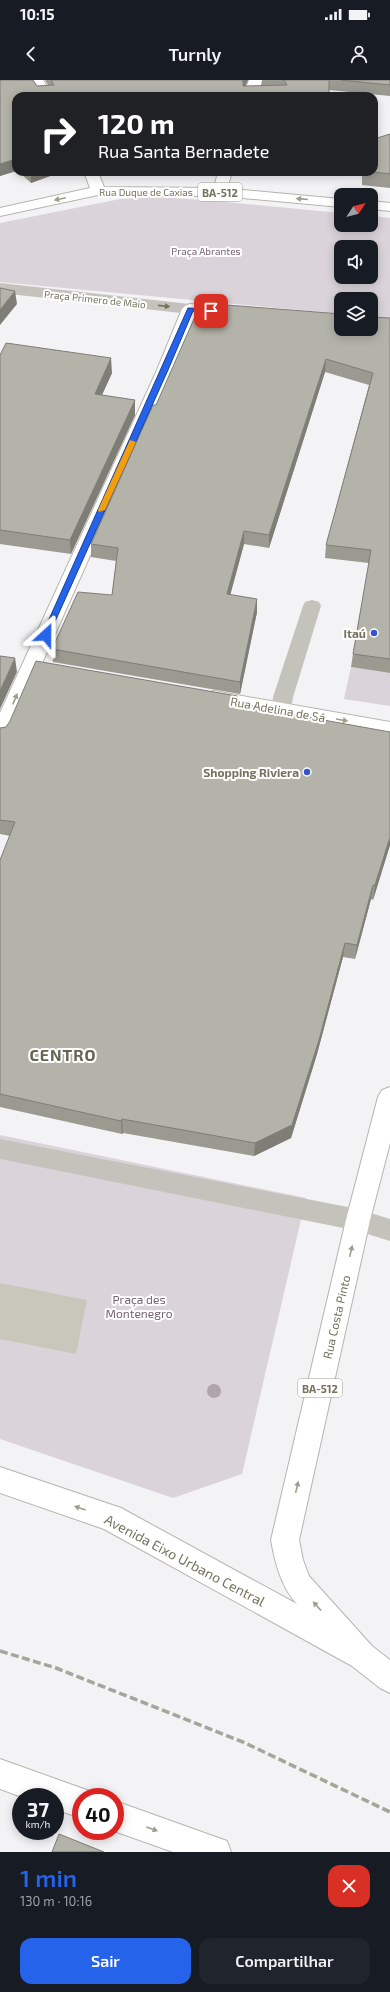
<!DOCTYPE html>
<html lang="pt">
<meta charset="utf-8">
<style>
:root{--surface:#171b24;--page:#20242c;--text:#f1f3f6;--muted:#9ea1a6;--accent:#2563eb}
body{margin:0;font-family:"Exo 2",sans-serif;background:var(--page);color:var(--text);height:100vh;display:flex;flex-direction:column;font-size:15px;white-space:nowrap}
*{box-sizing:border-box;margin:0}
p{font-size:13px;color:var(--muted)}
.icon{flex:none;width:22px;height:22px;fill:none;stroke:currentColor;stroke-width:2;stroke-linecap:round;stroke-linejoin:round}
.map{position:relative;height:1772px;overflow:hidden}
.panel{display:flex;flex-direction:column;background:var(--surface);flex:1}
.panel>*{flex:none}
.hud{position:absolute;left:12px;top:12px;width:366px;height:84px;border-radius:12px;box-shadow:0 2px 10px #0003;background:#202124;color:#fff;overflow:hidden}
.needle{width:26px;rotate:54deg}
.tools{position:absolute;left:334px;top:108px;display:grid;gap:8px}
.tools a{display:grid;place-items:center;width:44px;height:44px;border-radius:8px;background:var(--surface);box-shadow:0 2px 10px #0003;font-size:20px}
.speed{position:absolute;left:12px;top:1708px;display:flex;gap:8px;font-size:20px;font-weight:700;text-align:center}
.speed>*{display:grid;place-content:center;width:52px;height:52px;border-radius:50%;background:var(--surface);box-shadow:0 2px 10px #0003;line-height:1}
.speed small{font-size:10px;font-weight:400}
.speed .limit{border:6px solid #d22;background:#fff;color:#111}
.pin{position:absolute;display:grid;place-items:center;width:34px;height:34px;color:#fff;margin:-17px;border-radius:8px;box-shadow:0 2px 6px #0006}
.me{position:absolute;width:44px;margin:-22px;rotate:24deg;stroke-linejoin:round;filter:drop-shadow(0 0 3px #0008)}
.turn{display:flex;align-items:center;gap:14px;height:84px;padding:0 20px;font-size:18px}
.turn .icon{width:52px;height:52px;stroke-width:2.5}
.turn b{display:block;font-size:28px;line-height:34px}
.round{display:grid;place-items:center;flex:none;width:42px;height:42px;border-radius:12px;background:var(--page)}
.overview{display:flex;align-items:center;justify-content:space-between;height:68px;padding:0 20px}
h1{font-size:24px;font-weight:600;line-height:30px;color:var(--accent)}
.cta{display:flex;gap:8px;margin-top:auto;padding:8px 20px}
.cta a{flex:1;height:46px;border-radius:12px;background:var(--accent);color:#fff;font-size:16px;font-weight:600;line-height:46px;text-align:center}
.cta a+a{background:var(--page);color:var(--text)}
.status{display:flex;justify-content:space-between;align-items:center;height:28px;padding:0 20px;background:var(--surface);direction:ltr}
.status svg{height:11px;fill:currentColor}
header{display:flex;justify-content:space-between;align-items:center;height:52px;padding:0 20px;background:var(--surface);font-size:18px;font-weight:600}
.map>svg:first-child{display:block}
</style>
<div class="status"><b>10:15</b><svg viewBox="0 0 49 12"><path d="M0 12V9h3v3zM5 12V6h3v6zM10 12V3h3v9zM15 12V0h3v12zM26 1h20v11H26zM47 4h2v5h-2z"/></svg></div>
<header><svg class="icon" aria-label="back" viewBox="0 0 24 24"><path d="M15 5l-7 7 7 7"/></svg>Turnly<svg class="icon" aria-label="person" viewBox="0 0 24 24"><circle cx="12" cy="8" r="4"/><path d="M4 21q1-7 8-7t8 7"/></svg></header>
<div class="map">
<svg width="390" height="1772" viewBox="0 0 390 1772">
<rect width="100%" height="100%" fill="#f3f2f5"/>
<path fill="#dbd3da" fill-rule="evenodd" d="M156 117 205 120 341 133V145H371V136L390 138V238L371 237V219H341V234L0 202V143L120 119ZM341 167H371V197H341Z
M351 587 390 593V626L344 619Z
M0 1055 306 1118 242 1394 173 1418 0 1359Z"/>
<path fill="#c9c7bc" d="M0 1203 87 1220 76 1274 0 1259Z"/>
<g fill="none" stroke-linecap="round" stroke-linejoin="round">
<g stroke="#b7b7af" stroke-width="2">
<path id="secondary" d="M249 0H263L257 16H243Z
M218 92H232L225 115H215L213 112Z
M190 224 228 227 233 229 236 232 233 235 228 237 196 234 173 290 10 655 7 660 0 662V633L157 290 182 229 185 226Z
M214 611 390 642V656L207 623 204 618 207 613Z"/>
</g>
<g stroke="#b5b5ae" stroke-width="2">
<path id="primary" d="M29 0H43L53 16H39Z
M84 92H98L104 107 220 108 341 119V127L220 116 98 115 0 136V128L90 108Z
M371 121 390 123V131L371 129Z
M390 1007V1063L370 1140 299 1460 303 1480 309 1496 372 1566 390 1580V1613L380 1608 352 1586 104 1449 0 1413V1387L121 1428 297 1524C281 1507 275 1482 271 1460L346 1140 378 1017 382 1010Z
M0 1679 81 1708 92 1712 94 1717H81V1738L55 1729V1717H22L0 1709Z
M115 1721 227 1761 231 1772H173L114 1751Z"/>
</g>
<path fill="#c3c3bc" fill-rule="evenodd" d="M312 520 319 522 321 526 293 617 291 630 288 635 281 637 274 635 271 630 273 617 303 526 305 522Z"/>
<path fill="#c3c3bc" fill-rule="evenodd" d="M0 203 190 224 195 226 198 229 195 232 190 234 0 213Z
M0 1059 358 1129 390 1139V1161L358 1151 0 1079Z"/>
<use href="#secondary" fill="#fff" fill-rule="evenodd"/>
<use href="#primary" fill="#fff" fill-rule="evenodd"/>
<path stroke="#a5a59a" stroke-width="3.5" stroke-dasharray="8 3.5" stroke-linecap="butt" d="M0 1571 56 1588 243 1662 390 1732"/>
</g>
<circle fill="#afa4ac" cx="214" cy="1311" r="7"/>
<path fill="#9b9a91" d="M0 0 37 6 48 5 45 0H248L245 6H261L262 0H390V16L329 10 16 16V91L0 96Z
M390 54V108L362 105V92H374Z
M19 92H61L31 103Z
M390 238V593L351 587 353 574 369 483 325 478 326 465 369 305 325 292 269 468 244 464 230 515 257 532 240 614 53 582 52 569 112 515 116 481 91 477V464L156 325Z
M0 275 112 293 102 315 135 320V335L71 474 0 464Z
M237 616V621L390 765 373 820 371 819 355 879 343 877 317 974 291 1058 254 1076 123 1053 122 1054 0 1027V780L10 756 0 754V648Z"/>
<path fill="#7e7d76" d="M243 0H248L243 12Z
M278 14V16H268Z
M16 79V91L0 96V84Z
M31 92H61L31 103Z
M15 211 17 224 0 245V230Z
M111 278 112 293 96 328 95 314Z
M326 279 325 292 269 468V455Z
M135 320V335L71 474 70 460Z
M244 451V464L227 527V514Z
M257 519V532L240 614V602Z
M15 578 17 592 0 629V611Z
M390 757V765L373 820 375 805Z
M373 805 371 819 355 879 357 865Z
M345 863 343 877 317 974 291 1058 254 1076 255 1063Z
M122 1039 123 1053 122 1054 121 1041Z"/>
<path fill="#b4b3a9" stroke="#7e7d76" d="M0 0H33L37 6 54 5 51 0H243V6L287 5 284 0H282H329V16H278V14L268 16H16V79L0 84Z
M341 0H390V5Z
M390 54V94L374 92V59Z
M0 208 15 211 0 230Z
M201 223 341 234V249H371V237L390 238V579L353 574 371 470 326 465 373 293 326 279 269 455 244 451 227 514 257 519 240 602 52 569 78 512 112 515 118 468 91 464 153 325H156Z
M6 263 111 278 95 314 135 320 70 460 0 450V275Z
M0 576 15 578 0 611Z
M36 581 237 616 236 621 268 630 390 652V757L375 805H373L357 865 345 863 319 960 292 1045 255 1063 122 1039 121 1041 0 1014V780L15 742 0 740V648L6 647 10 641Z
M59 1754 104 1772H52Z"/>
<defs><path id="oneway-solid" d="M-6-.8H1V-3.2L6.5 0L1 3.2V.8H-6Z"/></defs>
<g fill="#9e9e8e">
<use href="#oneway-solid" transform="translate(60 119) rotate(168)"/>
<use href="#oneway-solid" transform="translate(302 119) rotate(-175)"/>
<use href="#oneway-solid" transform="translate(15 619) rotate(-67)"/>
<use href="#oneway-solid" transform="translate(342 640) rotate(10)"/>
<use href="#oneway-solid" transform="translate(351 1171) rotate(-77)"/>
<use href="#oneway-solid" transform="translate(297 1407) rotate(-77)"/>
<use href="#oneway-solid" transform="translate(80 1428) rotate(-161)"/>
<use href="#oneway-solid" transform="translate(317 1526) rotate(-132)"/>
<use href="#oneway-solid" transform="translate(152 1749) rotate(20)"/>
</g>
<use fill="#74745e" href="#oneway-solid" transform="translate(164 226) rotate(6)"/>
<path fill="#2563eb" stroke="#184099" d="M188 228 211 229 214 231 211 233 193 231 168 290 49 555 46 558 43 557 42 555Z"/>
<path fill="#f59e0b" d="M130 360 136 362 105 430 99 432 98 430Z"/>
<g fill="#3654d0" stroke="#fff" stroke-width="1.5">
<circle cx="374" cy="553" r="4"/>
<circle cx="307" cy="692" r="4"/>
</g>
<g text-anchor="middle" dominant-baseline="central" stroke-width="4" stroke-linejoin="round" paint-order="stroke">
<g font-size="10" fill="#74745e" stroke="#fff">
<text x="146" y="112">Rua Duque de Caxias</text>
<text transform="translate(95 219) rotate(6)">Praça Primero de Maio</text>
</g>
<g font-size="10" fill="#776570" stroke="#fff">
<text x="206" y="171">Praça Abrantes</text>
</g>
<g fill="#fff" stroke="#9e9e8e" stroke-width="1">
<rect x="198" y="103" width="44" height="18" rx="3"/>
<rect x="298" y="1299" width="44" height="18" rx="3"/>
</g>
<g font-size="11" font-weight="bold" fill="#74745e">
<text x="220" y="112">BA-512</text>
<text x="320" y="1308">BA-512</text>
</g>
<g font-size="12" font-weight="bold" fill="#74745e" stroke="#fff" text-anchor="end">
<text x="366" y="553">Itaú</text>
<text x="299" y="692">Shopping Riviera</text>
</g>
<g font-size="12" fill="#74745e" stroke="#fff">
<text transform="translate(278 629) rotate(10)">Rua Adelina de Sá</text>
<text transform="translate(336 1237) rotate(-77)">Rua Costa Pinto</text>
</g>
<g font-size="12" fill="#776570" stroke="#fff">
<text x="139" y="1219">Praça des<tspan x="139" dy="14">Montenegro</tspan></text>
</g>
<g font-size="14" fill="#74745e" stroke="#fff">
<text transform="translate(185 1480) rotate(28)">Avenida Eixo Urbano Central</text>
</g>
<g font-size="16" font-weight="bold" letter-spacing="1" fill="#656554" stroke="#fff">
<text x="63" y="974">CENTRO</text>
</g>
</g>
</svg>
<div class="tools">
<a><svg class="needle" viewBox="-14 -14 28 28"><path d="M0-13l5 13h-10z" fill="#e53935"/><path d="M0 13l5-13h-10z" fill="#9ea1a6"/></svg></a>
<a><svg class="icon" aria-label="sound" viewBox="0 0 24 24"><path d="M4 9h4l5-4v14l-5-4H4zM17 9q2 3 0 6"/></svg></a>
<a><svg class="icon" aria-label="layers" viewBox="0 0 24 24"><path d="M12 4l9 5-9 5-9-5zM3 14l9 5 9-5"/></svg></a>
</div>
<div class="speed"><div>37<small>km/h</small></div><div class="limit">40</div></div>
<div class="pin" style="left:211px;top:231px;background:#d93025"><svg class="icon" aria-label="arrive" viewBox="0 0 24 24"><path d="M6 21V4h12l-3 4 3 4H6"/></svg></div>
<svg class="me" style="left:46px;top:555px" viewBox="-20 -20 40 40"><path d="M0-17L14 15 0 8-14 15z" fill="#2563eb" stroke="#fff" stroke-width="4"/></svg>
<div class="hud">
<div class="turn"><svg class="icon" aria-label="right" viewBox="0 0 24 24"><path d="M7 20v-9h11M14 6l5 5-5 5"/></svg><div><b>120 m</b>Rua Santa Bernadete</div></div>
</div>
</div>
<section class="panel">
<div class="overview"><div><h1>1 min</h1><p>130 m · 10:16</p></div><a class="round" style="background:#d93025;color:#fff"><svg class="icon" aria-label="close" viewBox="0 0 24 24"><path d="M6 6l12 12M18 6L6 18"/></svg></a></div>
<div class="cta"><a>Sair</a><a>Compartilhar</a></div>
</section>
